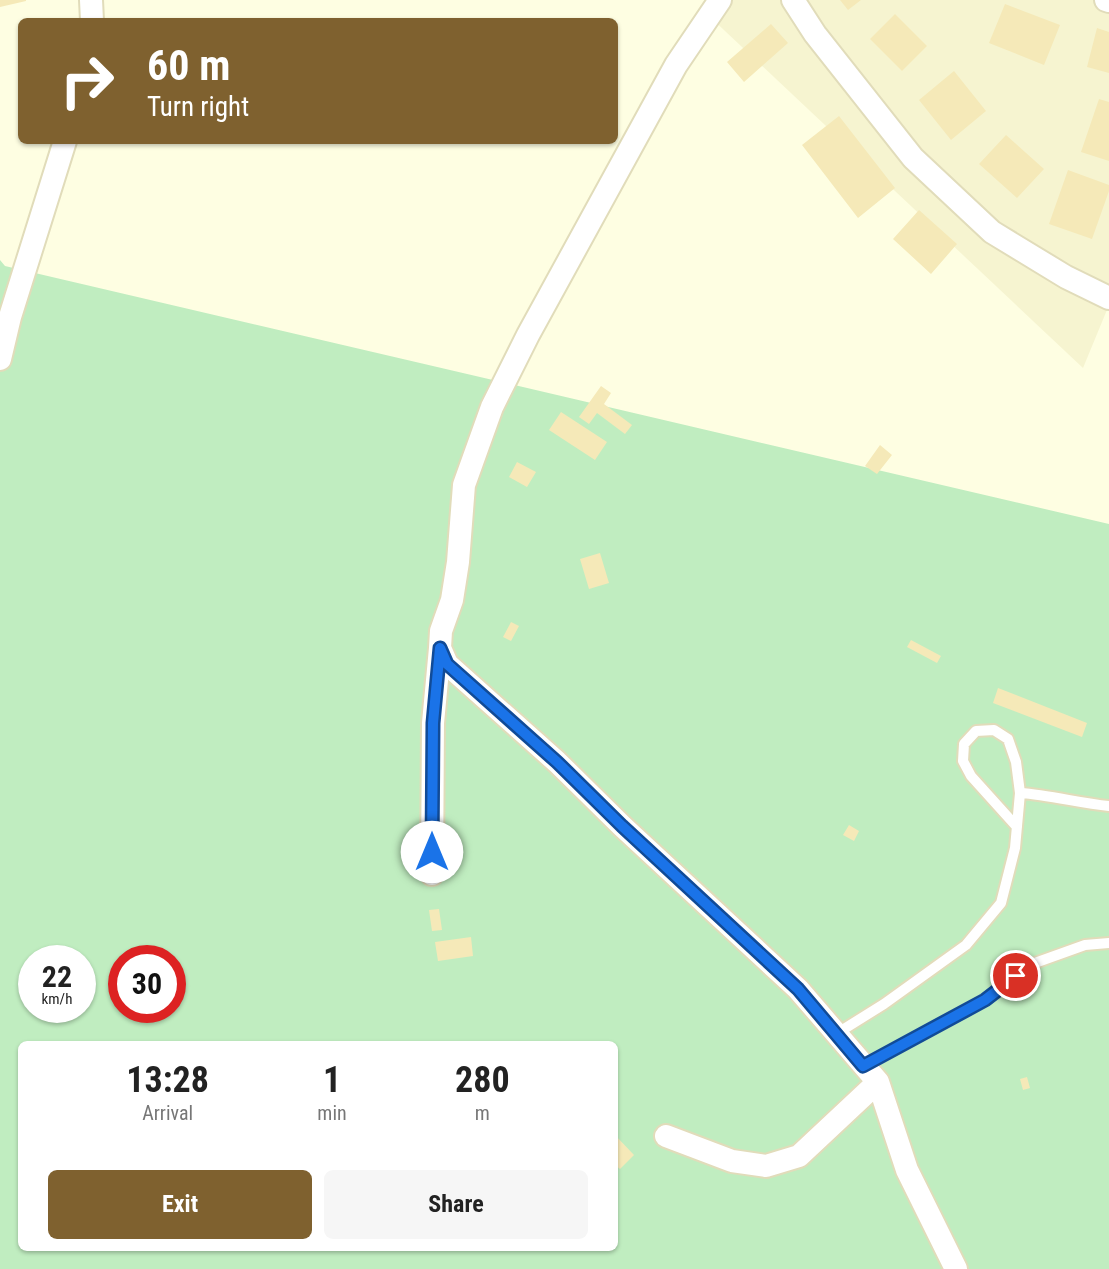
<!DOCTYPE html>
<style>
:root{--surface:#fff;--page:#f6f6f6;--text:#222;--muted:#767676;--accent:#7f612f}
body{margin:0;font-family:"Roboto Condensed",sans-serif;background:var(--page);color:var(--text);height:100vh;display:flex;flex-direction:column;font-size:22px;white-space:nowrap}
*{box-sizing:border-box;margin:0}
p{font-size:20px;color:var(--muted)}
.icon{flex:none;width:33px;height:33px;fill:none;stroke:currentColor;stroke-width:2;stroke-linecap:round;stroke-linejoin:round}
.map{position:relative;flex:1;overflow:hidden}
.drawer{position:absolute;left:18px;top:1041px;width:600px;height:210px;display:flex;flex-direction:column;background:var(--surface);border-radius:9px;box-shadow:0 2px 4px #0004}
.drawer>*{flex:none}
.top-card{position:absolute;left:18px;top:18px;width:600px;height:126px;border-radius:9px;box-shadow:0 2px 4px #0004;background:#7f612f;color:#fff;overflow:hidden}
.speed{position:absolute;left:18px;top:945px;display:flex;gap:12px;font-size:30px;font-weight:700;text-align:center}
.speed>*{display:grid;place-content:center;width:78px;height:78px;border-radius:50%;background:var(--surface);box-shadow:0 2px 4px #0004;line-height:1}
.speed small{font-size:15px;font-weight:400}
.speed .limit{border:9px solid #d22;background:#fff;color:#111}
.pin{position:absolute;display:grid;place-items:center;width:51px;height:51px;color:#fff;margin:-26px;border:3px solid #fff;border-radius:50%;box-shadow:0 2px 6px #0007}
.me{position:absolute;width:66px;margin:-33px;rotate:0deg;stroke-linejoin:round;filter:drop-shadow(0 0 4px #0008)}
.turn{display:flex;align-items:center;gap:21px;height:126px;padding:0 30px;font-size:27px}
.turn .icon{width:78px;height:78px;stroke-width:2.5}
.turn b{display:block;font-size:42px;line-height:51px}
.eta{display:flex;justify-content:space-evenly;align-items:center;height:102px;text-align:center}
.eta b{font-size:36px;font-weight:700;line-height:42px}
.button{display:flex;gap:12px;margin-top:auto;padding:12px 30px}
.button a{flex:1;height:69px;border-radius:9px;background:var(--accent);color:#fff;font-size:24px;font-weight:700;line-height:69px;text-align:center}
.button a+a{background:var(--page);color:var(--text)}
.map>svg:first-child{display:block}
</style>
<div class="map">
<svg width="1109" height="1269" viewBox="0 0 1109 1269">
<rect width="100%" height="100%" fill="#fefee2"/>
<path fill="#f6f4d0" d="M711 0H1109V305L1083 368 708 15Z"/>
<path fill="#c0edc0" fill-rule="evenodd" d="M0 260 5 266 1109 524V1269H0ZM32 958H82V1010H32ZM122 958H172V1010H122ZM21 1044H615V1248H21Z"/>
<path fill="#f5e9b8" d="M0 0H26V1L0 7Z
M840 0H861L848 10Z
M1005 4 1060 25 1044 65 989 43Z
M895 14 927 46 902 71 870 39Z
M771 24 788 43 744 82 727 62Z
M1097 28 1109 32V73L1087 67Z
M954 71 986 111 951 140 919 100Z
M1099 99 1109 102V161L1081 152Z
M839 116 895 188 858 218 802 145Z
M1006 135 1044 169 1017 198 979 164Z
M1068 170 1109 185V191L1092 239 1049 224Z
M919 210 957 244 931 274 893 239Z
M601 386 611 393 604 404 632 425 625 434 597 413 589 424 579 417Z
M561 412 607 442 595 460 549 430Z
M880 445 892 455 877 474 865 466Z
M517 462 536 472 527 487 509 477Z
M600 553 609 583 589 589 580 559Z
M511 622 519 626 511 641 503 637Z
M911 640 941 656 937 663 907 647Z
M998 688 1087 723 1082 737 993 703Z
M849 825 859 831 854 841 843 835Z
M439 909 442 930 432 931 429 910Z
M471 937 473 956 438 961 435 942Z
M1027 1077 1030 1088 1023 1090 1020 1079Z
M615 1135 634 1155 620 1169 615 1165Z"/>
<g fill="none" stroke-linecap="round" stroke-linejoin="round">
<g stroke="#e1dcba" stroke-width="14">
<path id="lane" d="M1020 793C1050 795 1079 803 1109 806
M836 1034 884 1004 966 945 1001 903 1015 848 1020 793 1016 762 1008 739 994 730 976 731 964 744 963 761 971 776 1017 827
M863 1066 985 1000 1032 964 1085 945 1109 943"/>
</g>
<g stroke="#e1dcba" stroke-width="26">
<path id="street" d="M91 0 92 21
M720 0 676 65 528 335 492 407 464 485 458 562 452 600 441 631 440 648 447 664 557 762 622 826 798 989 878 1082 907 1170 956 1269
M793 0 815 34 913 158 992 232 1066 277 1109 298
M1106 0 1109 1
M0 359 10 317 65 141
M432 874 433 723 440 648
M666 1136 732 1161 766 1166 799 1156 878 1082"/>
</g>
<use href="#lane" stroke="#fff" stroke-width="10"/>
<use href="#street" stroke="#fff" stroke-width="22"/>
</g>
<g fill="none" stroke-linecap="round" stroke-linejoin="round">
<g stroke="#114b97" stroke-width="15">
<path id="route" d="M432 852 433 723 440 648 447 664 557 762 622 826 798 989 863 1066 985 1000 1016 976"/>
</g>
<use href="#route" stroke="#1a73e8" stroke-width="10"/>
</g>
</svg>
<div class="speed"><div>22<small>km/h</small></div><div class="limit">30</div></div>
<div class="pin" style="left:1016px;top:976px;background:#d93025"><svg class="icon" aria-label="arrive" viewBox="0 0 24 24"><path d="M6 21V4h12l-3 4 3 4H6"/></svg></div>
<svg class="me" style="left:432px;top:852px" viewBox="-20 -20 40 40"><circle r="19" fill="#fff"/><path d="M0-13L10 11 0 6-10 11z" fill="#1a73e8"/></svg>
<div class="top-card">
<div class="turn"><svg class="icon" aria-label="right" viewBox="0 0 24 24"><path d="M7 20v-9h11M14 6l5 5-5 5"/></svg><div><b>60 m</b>Turn right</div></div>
</div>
<section class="drawer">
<div class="eta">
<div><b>13:28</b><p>Arrival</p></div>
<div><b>1</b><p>min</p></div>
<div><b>280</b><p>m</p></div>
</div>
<div class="button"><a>Exit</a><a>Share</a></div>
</section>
</div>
